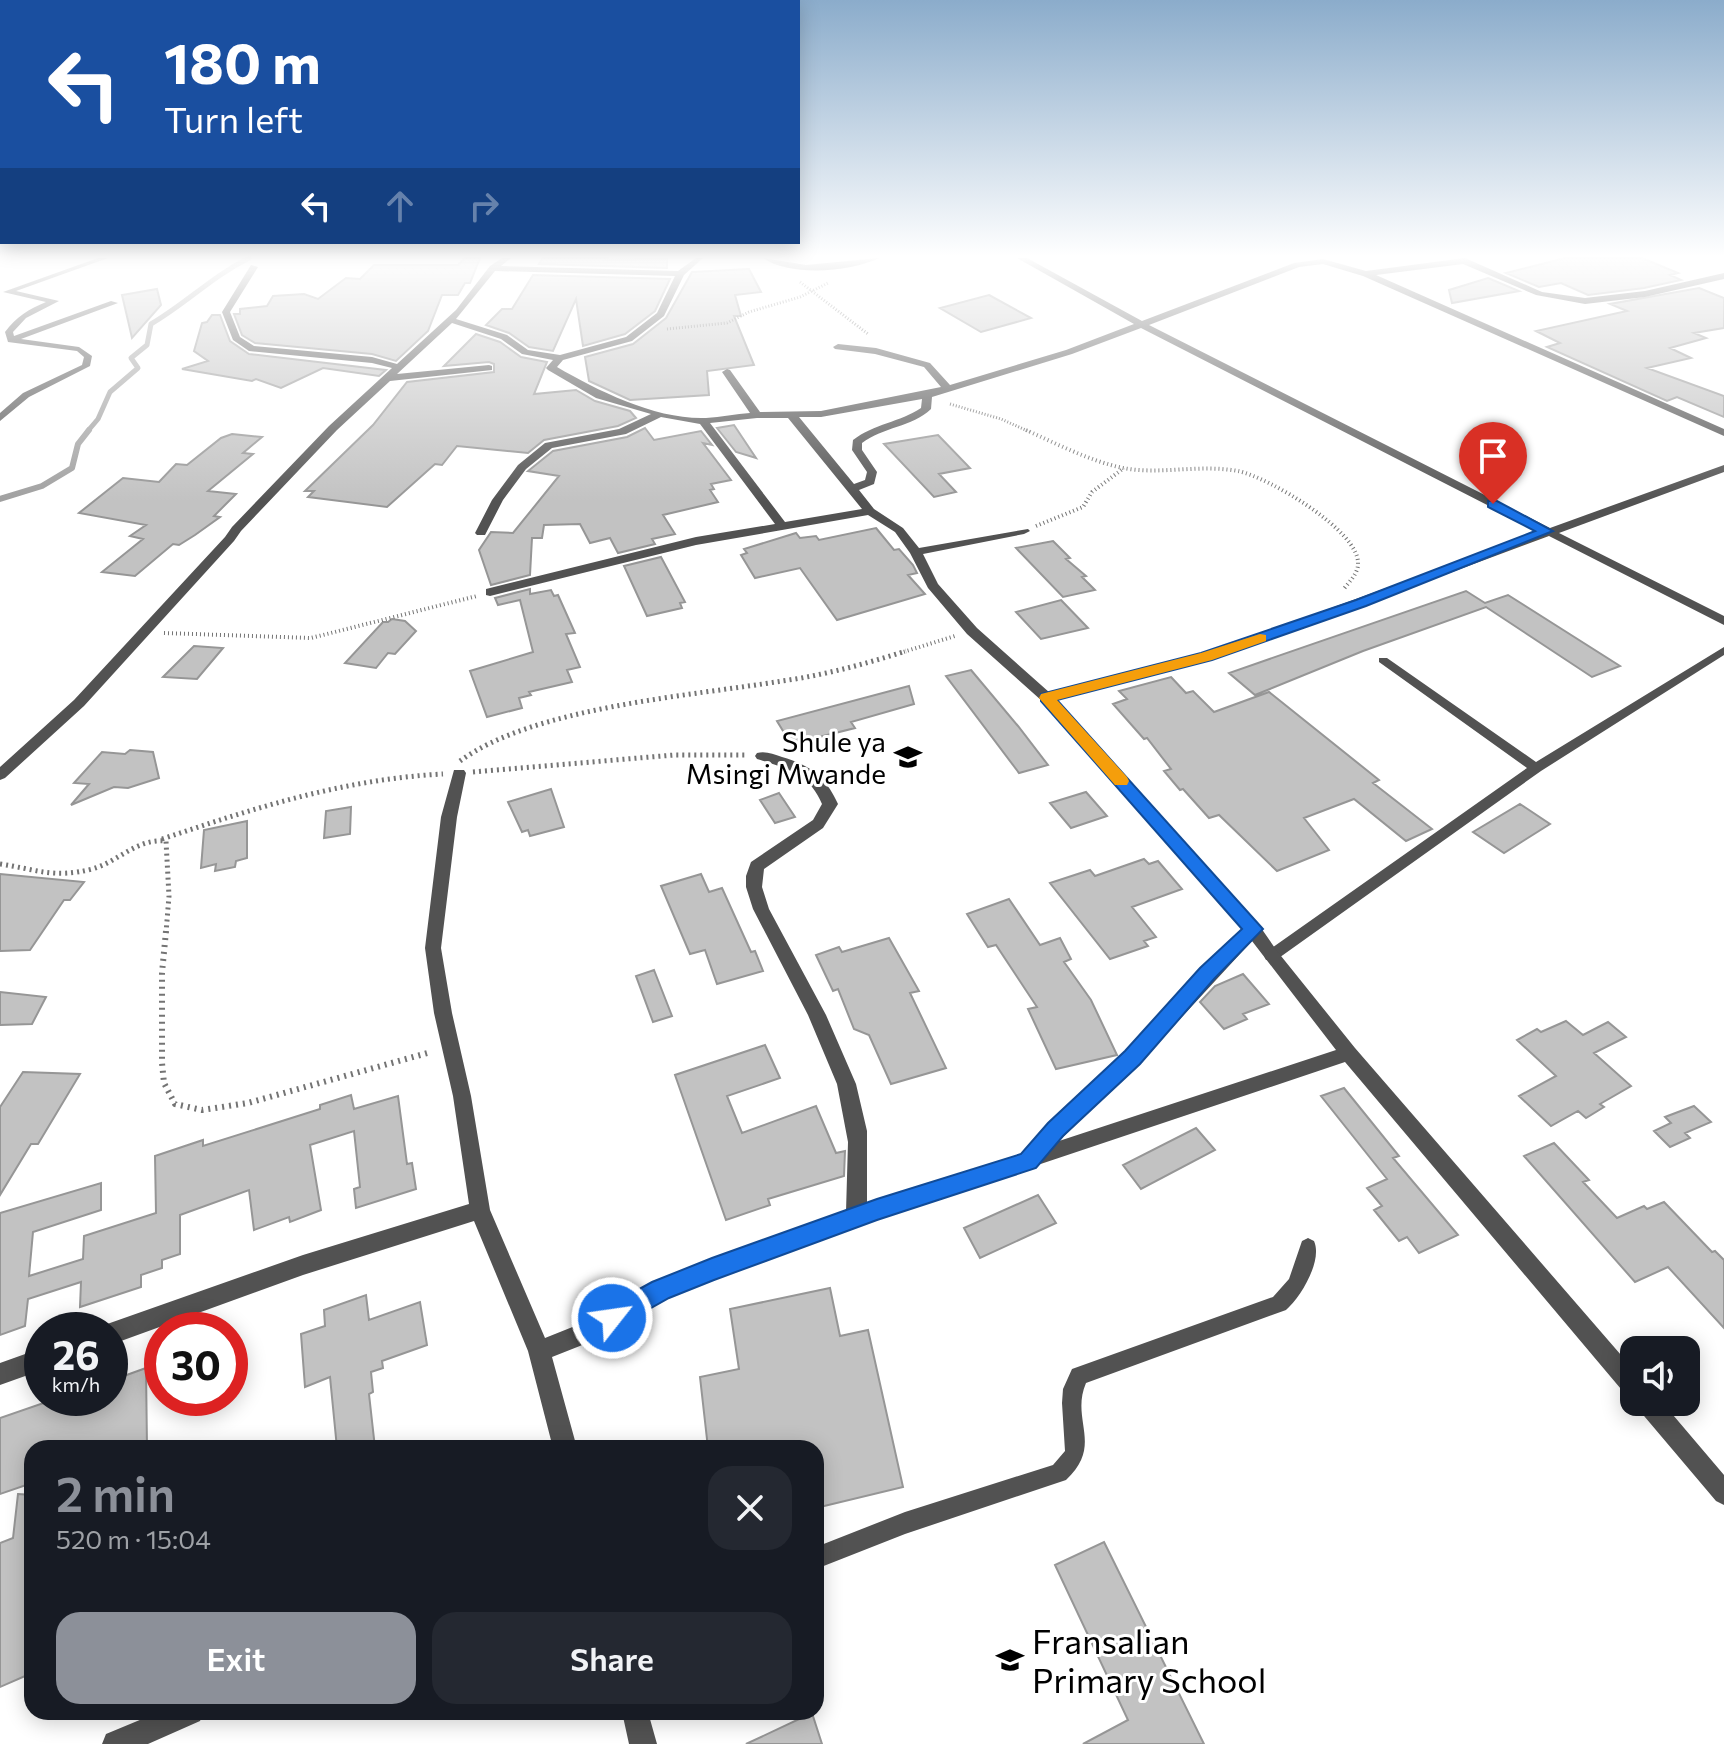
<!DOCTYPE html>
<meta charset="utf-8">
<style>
:root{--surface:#171b24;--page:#242831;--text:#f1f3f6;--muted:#9ea1a6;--accent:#8c9099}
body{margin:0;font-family:Commissioner,sans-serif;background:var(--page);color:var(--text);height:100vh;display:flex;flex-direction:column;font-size:30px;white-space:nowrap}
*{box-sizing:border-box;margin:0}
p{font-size:26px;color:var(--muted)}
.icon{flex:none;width:44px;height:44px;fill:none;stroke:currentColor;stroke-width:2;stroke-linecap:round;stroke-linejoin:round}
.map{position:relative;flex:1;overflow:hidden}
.drawer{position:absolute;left:24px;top:1440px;width:800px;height:280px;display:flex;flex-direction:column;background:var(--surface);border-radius:24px;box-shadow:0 4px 20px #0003}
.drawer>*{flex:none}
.guide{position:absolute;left:0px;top:0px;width:800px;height:244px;box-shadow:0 4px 20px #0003;background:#1a4fa0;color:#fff;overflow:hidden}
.fabs{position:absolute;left:1620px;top:1336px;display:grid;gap:16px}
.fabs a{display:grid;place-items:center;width:80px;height:80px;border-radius:16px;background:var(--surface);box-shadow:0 4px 20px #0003;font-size:40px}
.speed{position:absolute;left:24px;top:1312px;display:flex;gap:16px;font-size:40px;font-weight:700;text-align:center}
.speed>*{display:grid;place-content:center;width:104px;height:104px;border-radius:50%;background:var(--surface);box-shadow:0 4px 20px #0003;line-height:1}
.speed small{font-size:20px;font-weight:400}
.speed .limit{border:12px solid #d22;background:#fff;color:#111}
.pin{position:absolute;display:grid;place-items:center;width:68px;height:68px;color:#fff;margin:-82px -34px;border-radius:50% 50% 50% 0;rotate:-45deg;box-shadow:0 0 8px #0007}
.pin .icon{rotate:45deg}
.me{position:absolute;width:88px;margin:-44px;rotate:60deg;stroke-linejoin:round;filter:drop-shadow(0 0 6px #0008)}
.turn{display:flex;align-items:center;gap:28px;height:168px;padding:0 32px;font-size:36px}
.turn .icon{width:104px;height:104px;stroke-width:2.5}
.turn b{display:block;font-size:56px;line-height:68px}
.lanes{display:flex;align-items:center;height:76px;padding:0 32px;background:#0003;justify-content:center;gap:40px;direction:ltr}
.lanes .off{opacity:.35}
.round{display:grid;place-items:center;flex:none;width:84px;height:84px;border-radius:24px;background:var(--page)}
.headline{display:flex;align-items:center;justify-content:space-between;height:136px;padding:0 32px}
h1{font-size:48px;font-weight:600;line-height:60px;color:var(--accent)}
.button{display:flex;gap:16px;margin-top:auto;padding:16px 32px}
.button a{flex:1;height:92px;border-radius:24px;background:var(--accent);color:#fff;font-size:32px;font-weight:600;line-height:92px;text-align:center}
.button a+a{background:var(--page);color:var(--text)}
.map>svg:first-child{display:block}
</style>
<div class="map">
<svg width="1724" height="1744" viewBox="0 0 1724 1744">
<rect width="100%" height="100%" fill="#fff"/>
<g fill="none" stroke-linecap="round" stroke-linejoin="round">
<path stroke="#a0a0a0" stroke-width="5" d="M87 432 98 419 110 392 138 368 131 358 147 345 151 324C187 303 211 277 249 258"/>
<path stroke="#a0a0a0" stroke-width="6" d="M0 499 42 486 72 468 78 444 89 430"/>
</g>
<path fill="#c2c2c2" stroke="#969696" stroke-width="2" d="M465 258H480L470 283H465L458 295H442L428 331 396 361 372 354 255 343 242 335 234 314H240V309L267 306 273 296 304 294 318 299 346 278 360 279 374 265H458Z
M543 258H607L605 260 667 259V268L539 264Z
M1565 258H1642L1678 273 1670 275 1681 280 1644 288 1588 295 1561 283 1539 287 1506 273Z
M749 269 761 292 735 295 741 316H734L754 365 707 371 709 395 630 400 589 381 585 357 633 344 666 318 692 272Z
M533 275 670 279 655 311 625 334 583 346 576 299 553 351 529 347 509 333 486 325 502 309H512Z
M1488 278 1519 291 1452 303 1449 290Z
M1699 288 1724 298V328L1694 333 1706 338 1670 348 1691 358 1647 368 1724 396V417L1677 397 1667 401 1547 347 1560 343 1536 331 1627 311 1610 304Z
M157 289 161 305 132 338 122 295Z
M989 295 1031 318 981 332 940 308Z
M212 315H220L230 341 249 354 386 370 379 376 323 368 281 388 256 379 252 381 182 369 208 361 194 351 202 323 207 322Z
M476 334 500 342 521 357 547 362 534 394 576 390 595 401 630 411 636 418 618 426 544 440 528 453 457 446 442 465 435 464 387 507 308 497 314 491H305L373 425 407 382 494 372V364L489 362 444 366Z
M734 425 756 458 736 452 717 428Z
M645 428 654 440 701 431 712 445 703 443 731 480 711 484 714 489 710 490 718 502 663 515 675 534 652 539 655 544 618 553 610 538 590 543 580 524 544 525 542 538H532L530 575 491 585 479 550 491 532 513 533 559 476 528 471 553 451 627 437Z
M232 434 262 437 243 453 253 454 208 491 236 494 214 516 220 517 195 535 179 545 173 544 135 576 102 572 143 539 130 536 146 525 79 513 123 478 159 482 176 464 187 465 221 438Z
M938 435 970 468 939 474 956 492 934 497 884 444Z
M876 528 894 550 899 549 913 565 917 573 908 575 925 594 837 620 800 568 755 578 741 555 747 553 744 549 796 533 800 538 816 536 819 540Z
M1053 541 1070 558 1066 559 1086 576 1082 577 1095 590 1063 597 1016 548Z
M661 557 685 602 680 603 682 608 647 616 624 566Z
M530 589V594L551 590 554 596 558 595 575 633 566 634 580 667 567 670 572 682 529 692 531 695 519 698 522 708 487 717 470 671 533 652 520 600 498 605 495 598Z
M1466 591 1485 603 1508 595 1620 666 1592 677 1486 607 1363 651 1255 695 1229 673Z
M1061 600 1088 628 1041 639 1016 612Z
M392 619 405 621 416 631 395 654 388 653 376 668 345 663 383 622H388Z
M194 646 223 648 197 679 163 677Z
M971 670 1018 726 1048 765 1019 773 946 676Z
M1171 677 1186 693 1193 691 1214 712 1269 692 1379 780 1373 783 1432 829 1406 841 1354 799 1304 818 1329 850 1277 871 1219 815 1209 818 1183 789 1180 790 1164 771 1171 769 1147 738 1144 739 1113 704 1127 699 1119 691Z
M909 686 914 704 851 722 855 728 791 744 777 721Z
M130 750 153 752 159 778 128 788 114 787 71 805 89 784 74 783 102 752 125 754Z
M551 789 564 827 530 836 528 830 522 832 508 802Z
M1086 792 1107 816 1071 828 1050 803Z
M779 793 795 817 775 823 760 800Z
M1520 804 1550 824 1504 853 1473 832Z
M351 807 350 834 324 838 326 811Z
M247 821V858L236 861 235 867 215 871 216 864 201 868 204 830Z
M1144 859 1149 864 1158 861 1182 889 1132 907 1156 937 1144 941 1148 946 1110 959 1050 883 1090 870 1095 876Z
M0 874 84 882 70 900H64L30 950 0 951Z
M701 874 709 892 722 888 751 952 755 951 763 971 717 984 705 950 690 954 661 886Z
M1009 899 1040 945 1060 938 1071 959 1064 962 1091 1000 1117 1055 1056 1069 1028 1009 1037 1007 996 945 988 947 967 914Z
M889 938 919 991 910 993 946 1068 891 1084 869 1035 854 1029 838 989 833 991 816 955 839 947 842 952Z
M654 970 672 1016 653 1022 636 976Z
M1243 974 1269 1004 1243 1014 1247 1019 1224 1029 1200 1002 1215 986Z
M0 992 46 997 32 1024 0 1025Z
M1566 1021 1583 1035 1608 1022 1626 1037 1594 1053 1631 1086 1600 1104 1604 1107 1586 1118 1578 1111 1551 1126 1519 1096 1556 1076 1517 1040 1537 1029 1541 1032Z
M765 1045 780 1078 727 1096 742 1133 816 1106 836 1153 845 1151 844 1176 768 1199 770 1205 726 1220 675 1075Z
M23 1072 80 1074 38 1144H31L0 1195V1107Z
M1344 1088 1399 1156 1393 1158 1458 1235 1419 1253 1407 1237 1399 1241 1374 1210 1382 1206 1367 1188 1387 1179 1321 1096Z
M351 1095 354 1109 398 1096 407 1164 412 1163 416 1189 356 1208 354 1189 360 1187 354 1131 310 1145 321 1210 290 1222 289 1217 254 1230 249 1190 180 1215V1254L162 1260V1268L141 1275V1287L80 1307 81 1282 28 1299 25 1326 0 1335V1213L101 1183V1210L33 1232 29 1276 83 1259 84 1236 156 1213 155 1156 203 1140V1146L320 1109V1105Z
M1694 1106 1711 1122 1685 1133 1690 1138 1670 1147 1654 1131 1671 1123 1665 1117Z
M1196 1128 1215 1150 1141 1189 1123 1165Z
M1554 1143 1589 1180 1583 1182 1617 1218 1644 1206 1647 1209 1664 1202 1712 1252 1715 1251 1724 1260V1328L1668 1267 1635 1282 1524 1156Z
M1038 1195 1056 1223 980 1258 964 1228Z
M830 1288 840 1336 868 1330 903 1487 816 1508V1448H708L700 1377 739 1369 730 1309Z
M366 1295 369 1320 420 1302 427 1345 382 1361 383 1368 371 1372 373 1392 369 1394 375 1448H337L330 1377 305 1387 301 1334 325 1326 324 1310Z
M146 1368 147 1448H32V1483L0 1494V1418L58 1398H110V1381Z
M18 1494 32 1495V1673L0 1687V1543L13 1538Z
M1104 1542 1204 1744H1083L1128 1720 1055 1565Z
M812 1713 822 1744H746Z"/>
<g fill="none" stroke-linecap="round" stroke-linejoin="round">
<path stroke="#747474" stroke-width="3" stroke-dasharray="1 2" stroke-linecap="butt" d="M800 282 868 334
M667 329 727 323 749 312 800 297 828 283
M950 404 1001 419 1030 432"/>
<path stroke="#747474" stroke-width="4" stroke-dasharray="1 3" stroke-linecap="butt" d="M1026 430C1057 444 1090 461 1123 468 1159 475 1200 464 1238 471 1268 477 1360 531 1358 564 1358 574 1348 583 1343 590
M1036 526 1083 507 1092 492 1124 468
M164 633 311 638 477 596
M900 653 955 636"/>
<path stroke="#747474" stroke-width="5" stroke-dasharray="2 4" stroke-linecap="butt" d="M460 761C534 707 690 696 782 681 825 675 865 664 906 651
M473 772 674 755H746
M162 839C255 808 344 779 443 774
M0 864C35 869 54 879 92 869 118 862 137 838 166 841L169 896 166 933"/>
<path stroke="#747474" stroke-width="6" stroke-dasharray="2 5" stroke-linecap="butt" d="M166 931 162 973V1063L164 1083 175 1104 202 1110 248 1103 431 1052"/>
<path fill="#525252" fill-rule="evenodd" d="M98 258H108L16 291 59 301 26 318 13 332 14 336 111 301 118 303 21 339 79 347 92 356 90 366 29 397 0 421V413L23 393 82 365 84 357 77 351 8 342 5 332C16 317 29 309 46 302L3 292Z
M1724 647V655L1541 771 1276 960H1266L1264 956 1266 952 1527 768 1379 662V658H1387L1536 762Z
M1308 1238 1314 1241C1323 1261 1300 1298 1286 1310L1086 1383C1070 1420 1104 1445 1066 1480L905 1534 816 1569V1547L905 1512 1053 1465 1065 1451 1062 1403 1063 1389 1072 1369 1273 1297 1289 1279 1302 1241Z"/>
<path fill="#525252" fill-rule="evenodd" d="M502 258H511L501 266 678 271 696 258H703L684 275 664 316 632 341 563 360 557 367C598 391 657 420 706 418 721 417 736 414 750 413L722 372 727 369 730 370 760 412 821 411 941 387 924 367 875 354 835 349 833 347 838 344 876 348 930 363 950 385 1066 350 1134 324 1017 258H1027L1142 321 1294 263 1323 259 1366 271 1465 258 1542 292 1585 298 1645 291 1724 273V279L1645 297 1585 304 1536 295 1463 264 1376 275 1724 429V436L1363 276 1323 264 1299 267 1149 325 1550 528 1724 465V472L1559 533 1724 616V625L1549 536 1278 637 1211 659 1056 700 1259 925 1277 951 1355 1048 1634 1370V1398L1626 1395 1345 1062 877 1219 715 1278 669 1297 595 1340 552 1357 577 1448H553L528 1351 474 1221 303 1275 110 1345V1330H101L102 1326 110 1323 303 1255 469 1204 453 1096 434 1013 425 948 441 817 454 770H464L466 773 457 817 441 948 452 1013 471 1096 490 1210 545 1338 580 1324 653 1283 846 1212 848 1142 837 1084 808 1015 753 909 746 887V876L751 862 813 820 822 804C810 774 786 768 757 759L755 756 757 753C766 751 773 754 782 757 810 765 826 777 838 804L823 828 764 869 762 887 769 909 826 1015 856 1084 867 1131V1204L1023 1153 1143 1034 1243 929 1042 701 967 634 928 588 910 553 895 532 868 515 696 545 490 596 486 595V589L696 537 775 524 700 424 661 417 626 434 552 448 526 469 503 500 485 535H477L475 533 492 500 518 465 545 443 619 429 651 414 596 398 548 370 546 368 553 360 522 354 501 339 452 323 397 374 489 365 492 366V370L390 381 337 430 241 531 234 541 84 706 5 778 0 780V767L74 700 225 537 232 527 329 426 392 368 372 363 249 351 233 340 222 312 251 265 258 267 230 312 240 337 254 346 372 357 397 364 456 310 490 266ZM495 271 675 276 657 313 626 337 560 355 528 350 507 335 456 319ZM1141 328 1540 532 1268 631 1201 653 1050 693 977 628 938 584 923 554 1024 534 1030 531 1028 529 919 548 903 528 874 509 859 490 874 484 877 472 862 450V443C883 427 912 427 931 409L932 397 1072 354ZM922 399 921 408C900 422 874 424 853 440L852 450 867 472 865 480 854 484 799 417H821ZM757 418H788L862 509 785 522 710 423ZM1252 941 1336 1050 1059 1141 1156 1045Z
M763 258 806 265 879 258C851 272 790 277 763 258Z
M42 1348V1370L0 1385V1363Z
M1636 1402H1662L1724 1475V1505L1716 1501 1639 1410Z
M159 1712H204L200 1721 148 1744H102L106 1734Z
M622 1712H648L657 1744H629Z"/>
</g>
<linearGradient id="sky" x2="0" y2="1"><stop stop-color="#8baccb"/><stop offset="0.51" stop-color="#fff"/><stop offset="1" stop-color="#fff" stop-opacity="0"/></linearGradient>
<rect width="1724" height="502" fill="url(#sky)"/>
<path fill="#1a73e8" stroke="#114b97" stroke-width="2" d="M1488 501H1497L1553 531 1366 606 1212 660 1057 700 1263 929 1214 979 1140 1064 1063 1136 1036 1168 877 1220 714 1280 669 1298 612 1330 603 1326 599 1318 603 1309 652 1282 712 1258 877 1199 1021 1154 1048 1123 1125 1051 1200 968 1242 929 1041 701V694L1201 653 1356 600 1535 531 1488 507Z"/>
<path fill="#f59e0b" d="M1260 634 1266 635V641L1212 660 1057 700 1127 777 1129 781 1127 785H1115L1039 698 1041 694 1201 653Z"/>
<defs>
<g id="school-bare" transform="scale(2.16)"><path d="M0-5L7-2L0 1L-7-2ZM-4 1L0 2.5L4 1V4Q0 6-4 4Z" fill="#000" stroke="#fff" stroke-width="2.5" paint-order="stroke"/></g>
</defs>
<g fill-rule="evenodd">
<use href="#school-bare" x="908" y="757"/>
<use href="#school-bare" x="1010" y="1660"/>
</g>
<g text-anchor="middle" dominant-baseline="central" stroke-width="6" stroke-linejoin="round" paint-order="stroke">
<g font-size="28" fill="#000" stroke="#fff" text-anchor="end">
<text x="886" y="741">Shule ya<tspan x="886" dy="32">Msingi Mwande</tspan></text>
</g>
<g font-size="34" fill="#000" stroke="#fff" text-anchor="start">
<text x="1032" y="1640">Fransalian<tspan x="1032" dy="39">Primary School</tspan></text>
</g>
</g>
</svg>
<div class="fabs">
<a><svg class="icon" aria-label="sound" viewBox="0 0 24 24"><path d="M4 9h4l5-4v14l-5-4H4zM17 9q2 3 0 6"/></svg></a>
</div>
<div class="speed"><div>26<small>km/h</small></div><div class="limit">30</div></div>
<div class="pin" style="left:1493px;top:504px;background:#d93025"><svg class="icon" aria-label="arrive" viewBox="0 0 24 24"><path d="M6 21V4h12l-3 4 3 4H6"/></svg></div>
<svg class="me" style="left:612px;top:1318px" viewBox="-20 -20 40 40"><circle r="17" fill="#1a73e8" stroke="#fff" stroke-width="3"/><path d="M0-11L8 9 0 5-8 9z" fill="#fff"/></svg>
<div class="guide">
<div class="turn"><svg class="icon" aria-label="left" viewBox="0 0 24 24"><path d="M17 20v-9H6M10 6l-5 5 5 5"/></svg><div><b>180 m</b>Turn left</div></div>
<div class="lanes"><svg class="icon" aria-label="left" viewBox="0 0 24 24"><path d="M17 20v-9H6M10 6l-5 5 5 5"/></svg><svg class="icon off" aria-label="ahead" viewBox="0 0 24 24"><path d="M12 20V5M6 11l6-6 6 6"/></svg><svg class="icon off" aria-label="right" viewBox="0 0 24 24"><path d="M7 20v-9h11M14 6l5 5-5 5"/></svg></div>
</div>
<section class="drawer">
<div class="headline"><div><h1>2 min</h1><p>520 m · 15:04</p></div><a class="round"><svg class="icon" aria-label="close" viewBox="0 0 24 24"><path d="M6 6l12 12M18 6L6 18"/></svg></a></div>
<div class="button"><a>Exit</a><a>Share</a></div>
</section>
</div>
